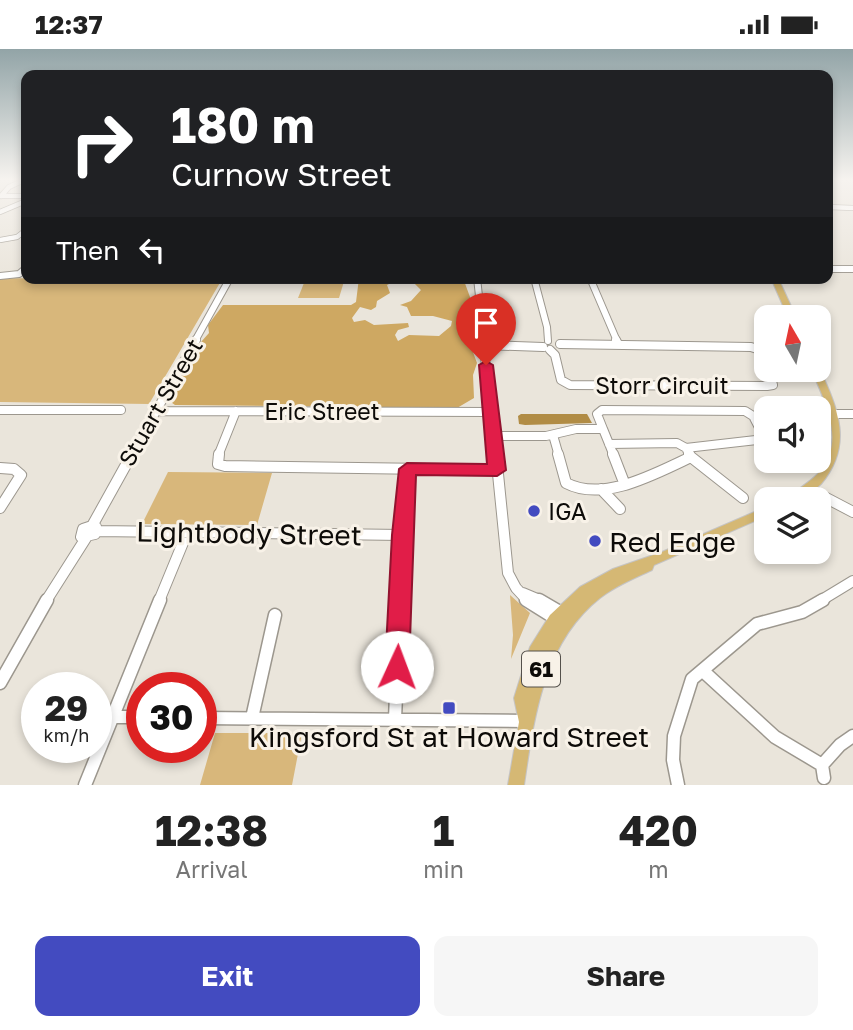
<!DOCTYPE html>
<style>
:root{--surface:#fff;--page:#f6f6f6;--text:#222;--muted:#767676;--accent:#434bc0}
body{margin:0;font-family:"Golos Text",sans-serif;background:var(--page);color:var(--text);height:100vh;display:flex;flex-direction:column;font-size:26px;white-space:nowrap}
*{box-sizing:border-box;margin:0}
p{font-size:23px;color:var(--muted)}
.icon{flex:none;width:38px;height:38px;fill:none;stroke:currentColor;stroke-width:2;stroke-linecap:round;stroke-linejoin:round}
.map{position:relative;height:736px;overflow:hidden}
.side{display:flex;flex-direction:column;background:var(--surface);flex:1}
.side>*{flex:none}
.guide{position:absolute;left:21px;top:21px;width:812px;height:214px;border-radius:14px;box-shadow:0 4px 10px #0003;background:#202124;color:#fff;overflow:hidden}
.needle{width:46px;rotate:351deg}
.tools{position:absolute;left:754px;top:256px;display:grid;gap:14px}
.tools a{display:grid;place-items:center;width:77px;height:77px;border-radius:14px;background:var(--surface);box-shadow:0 4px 10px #0003;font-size:35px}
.speed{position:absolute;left:21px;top:623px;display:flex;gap:14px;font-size:35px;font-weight:700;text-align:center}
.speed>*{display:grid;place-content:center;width:91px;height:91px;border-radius:50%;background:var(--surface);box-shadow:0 4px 10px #0003;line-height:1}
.speed small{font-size:18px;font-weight:400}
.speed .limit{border:10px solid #d22;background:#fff;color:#111}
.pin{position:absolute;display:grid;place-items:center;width:60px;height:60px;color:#fff;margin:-72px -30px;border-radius:50% 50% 50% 0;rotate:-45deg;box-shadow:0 0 7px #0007}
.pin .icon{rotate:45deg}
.me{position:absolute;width:77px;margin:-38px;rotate:2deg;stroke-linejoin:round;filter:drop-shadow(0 0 5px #0008)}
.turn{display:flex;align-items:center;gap:24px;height:147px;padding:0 35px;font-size:32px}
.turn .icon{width:91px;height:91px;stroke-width:2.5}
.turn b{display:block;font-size:49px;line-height:60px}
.then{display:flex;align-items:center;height:66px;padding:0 35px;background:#0003;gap:14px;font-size:26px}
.eta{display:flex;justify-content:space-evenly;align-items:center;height:119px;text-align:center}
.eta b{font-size:42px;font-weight:700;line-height:49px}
.action{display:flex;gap:14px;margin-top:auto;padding:14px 35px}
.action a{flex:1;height:80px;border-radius:14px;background:var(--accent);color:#fff;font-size:28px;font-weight:700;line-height:80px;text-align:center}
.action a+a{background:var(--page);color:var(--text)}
.status{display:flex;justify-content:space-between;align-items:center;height:49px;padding:0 35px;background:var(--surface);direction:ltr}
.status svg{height:19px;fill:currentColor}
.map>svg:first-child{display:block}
</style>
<div class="status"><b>12:37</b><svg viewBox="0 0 49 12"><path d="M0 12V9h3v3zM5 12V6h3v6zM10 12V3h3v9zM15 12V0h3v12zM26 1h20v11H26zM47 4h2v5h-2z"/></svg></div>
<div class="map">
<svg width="853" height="736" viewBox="0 0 853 736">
<rect width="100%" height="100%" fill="#eae5db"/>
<path fill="#d8b77b" d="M0 229 221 232 149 355 0 353Z
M306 229H345L339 249H298Z
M168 423 272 424 257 476 142 475Z
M510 546 530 564 511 610 513 586Z
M215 684H302L292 736H200Z"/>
<path fill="#cea862" d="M359 229H390L391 234 387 236 390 244 377 252 376 258 371 261 360 258 352 269 354 273 365 271 374 276 408 274 409 278 398 281 395 286 398 292 409 286 439 287 451 277 452 272 433 267H411L407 258 400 256 411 252 421 241 409 229H463L470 248 472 269 467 287 477 314 473 326 474 349 457 359 175 356 168 351 201 293 209 284 208 276 223 256H351L356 253Z"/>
<path fill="#b18c45" d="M521 365H587L592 374 525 376 519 375 518 367Z"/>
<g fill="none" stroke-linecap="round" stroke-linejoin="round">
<g stroke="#9c978e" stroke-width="6">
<path id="minor-far4" d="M0 147H26
M1 147 9 138 26 130
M828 158 853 159
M0 163 26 152
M0 191 17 188 26 181"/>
</g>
<g stroke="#9c978e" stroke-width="8">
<path id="minor-far3" d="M828 220H853
M0 227 19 225 26 219
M477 229 484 292
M534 229 547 278 548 292
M590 229 617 292
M195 292 230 229"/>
</g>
<g stroke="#9c978e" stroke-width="10">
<path id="minor-far2" d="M483 291 496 407
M616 291 618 295
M560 295 751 298 763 302 766 312
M484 296 543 298
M550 301 555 306 561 331 570 336 767 337 773 336 769 320
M0 361H121
M155 362 490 363
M837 365H853
M603 380 614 407
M553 386 559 407
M492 387H546L576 380H603L597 365 602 361 745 362 753 367 765 390 686 399
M609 395 677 394 686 399 690 407
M131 407 196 291
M218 407 236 362"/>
</g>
<g stroke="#9c978e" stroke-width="12">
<path id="minor-far1" d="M219 405 218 415 225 417 497 421
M496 405 508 524 516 539 528 552
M558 405 566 434C604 454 656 424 691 408L689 405
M613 405 625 436
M691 408 743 449
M0 419 14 420 21 426 0 459
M601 440 620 460
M811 441 853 463
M92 477 132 405
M92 477 96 478 95 485 81 488 83 480Z
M96 482 402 486
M523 544 542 552
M46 552 86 489
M159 552 187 484
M399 552 407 420
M820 552 853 532"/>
</g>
<g stroke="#9c978e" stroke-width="15">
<path id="minor" d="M526 551 558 571
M539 551 563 565
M703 622 775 688 822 716
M0 634 47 551
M112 668H142
M201 669 526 672
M252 669 275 566
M395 670 400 551
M824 729 822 716 840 696 853 687
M85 736 160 551
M678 736 673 711 674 687 692 630 757 575 802 563 823 551"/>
</g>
<g stroke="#c5c4c4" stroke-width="2">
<path id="major" d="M771 229H778L796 268H788Z
M819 319C839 361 853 397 821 435 810 445 802 450 788 450 797 439 812 433 821 421 846 391 824 350 811 320Z
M766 458V467L654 516 652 521C635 529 615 537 600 549 543 594 534 669 524 736H508L519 673 514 649 530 598 550 566 580 538 613 520 662 503Z"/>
</g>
<use href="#minor-far4" stroke="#fff" stroke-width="4.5"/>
<use href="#minor-far3" stroke="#fff" stroke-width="6"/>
<use href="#minor-far2" stroke="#fff" stroke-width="8"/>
<use href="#minor-far1" stroke="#fff" stroke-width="10"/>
<use href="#minor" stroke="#fff" stroke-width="12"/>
<use href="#major" fill="#d5b874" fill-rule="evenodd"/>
</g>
<linearGradient id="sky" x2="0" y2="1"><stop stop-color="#92a4a7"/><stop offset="0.56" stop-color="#f6f3ef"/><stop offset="1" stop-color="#f6f3ef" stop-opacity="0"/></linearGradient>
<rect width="853" height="233" fill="url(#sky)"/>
<path fill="#e11d48" stroke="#92132f" stroke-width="2" d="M486 312 493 316 506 421 497 427 416 426 409 618 405 626 397 630 388 626 385 618 392 486 399 420 407 414 487 415 479 316Z"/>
<g fill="#434bc0" stroke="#f8f2e8" stroke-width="2.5">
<circle cx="534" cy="462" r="7"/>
<circle cx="595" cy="492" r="7"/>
<rect x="442" y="652" width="14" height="14" rx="3.5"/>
</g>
<g text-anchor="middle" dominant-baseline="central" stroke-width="6" stroke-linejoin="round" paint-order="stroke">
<rect fill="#f8f2e8" stroke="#54504b" stroke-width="2" x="522" y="602.5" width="38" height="35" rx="5"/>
<g font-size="21" font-weight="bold" fill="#0d0b08">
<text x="541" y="620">61</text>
</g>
<g font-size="23" fill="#0d0b08" stroke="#f8f2e8">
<text x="662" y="336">Storr Circuit</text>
<text transform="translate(160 353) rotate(-60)">Stuart Street</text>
<text x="322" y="362">Eric Street</text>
</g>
<g font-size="23" fill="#0d0b08" stroke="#f8f2e8" text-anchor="start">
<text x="548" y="462">IGA</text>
</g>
<g font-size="28" fill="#0d0b08" stroke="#f8f2e8">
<text transform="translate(249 484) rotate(1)">Lightbody Street</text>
</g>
<g font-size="28" fill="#0d0b08" stroke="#f8f2e8" text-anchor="start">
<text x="609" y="492">Red Edge</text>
<text x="449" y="687" text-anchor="middle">Kingsford St at Howard Street</text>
</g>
</g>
</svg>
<div class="tools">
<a><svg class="needle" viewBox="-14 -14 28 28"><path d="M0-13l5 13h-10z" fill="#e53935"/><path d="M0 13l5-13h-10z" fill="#767676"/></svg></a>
<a><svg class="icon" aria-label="sound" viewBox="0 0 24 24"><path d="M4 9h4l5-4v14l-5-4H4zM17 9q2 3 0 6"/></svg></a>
<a><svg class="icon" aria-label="layers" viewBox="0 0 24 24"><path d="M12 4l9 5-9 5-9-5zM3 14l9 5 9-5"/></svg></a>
</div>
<div class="speed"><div>29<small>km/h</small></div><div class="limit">30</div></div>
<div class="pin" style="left:486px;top:316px;background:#d93025"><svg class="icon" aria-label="arrive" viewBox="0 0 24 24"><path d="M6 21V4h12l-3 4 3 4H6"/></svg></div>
<svg class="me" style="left:397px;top:618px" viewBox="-20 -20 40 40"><circle r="19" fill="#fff"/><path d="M0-13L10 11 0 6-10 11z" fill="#e11d48"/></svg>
<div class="guide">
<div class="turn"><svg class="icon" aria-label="right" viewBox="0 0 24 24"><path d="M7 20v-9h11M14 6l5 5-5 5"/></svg><div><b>180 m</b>Curnow Street</div></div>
<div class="then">Then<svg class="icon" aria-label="left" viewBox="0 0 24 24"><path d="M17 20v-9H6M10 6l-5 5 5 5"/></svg></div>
</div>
</div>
<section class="side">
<div class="eta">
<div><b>12:38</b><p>Arrival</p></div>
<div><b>1</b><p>min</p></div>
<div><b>420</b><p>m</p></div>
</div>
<div class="action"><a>Exit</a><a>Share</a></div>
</section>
